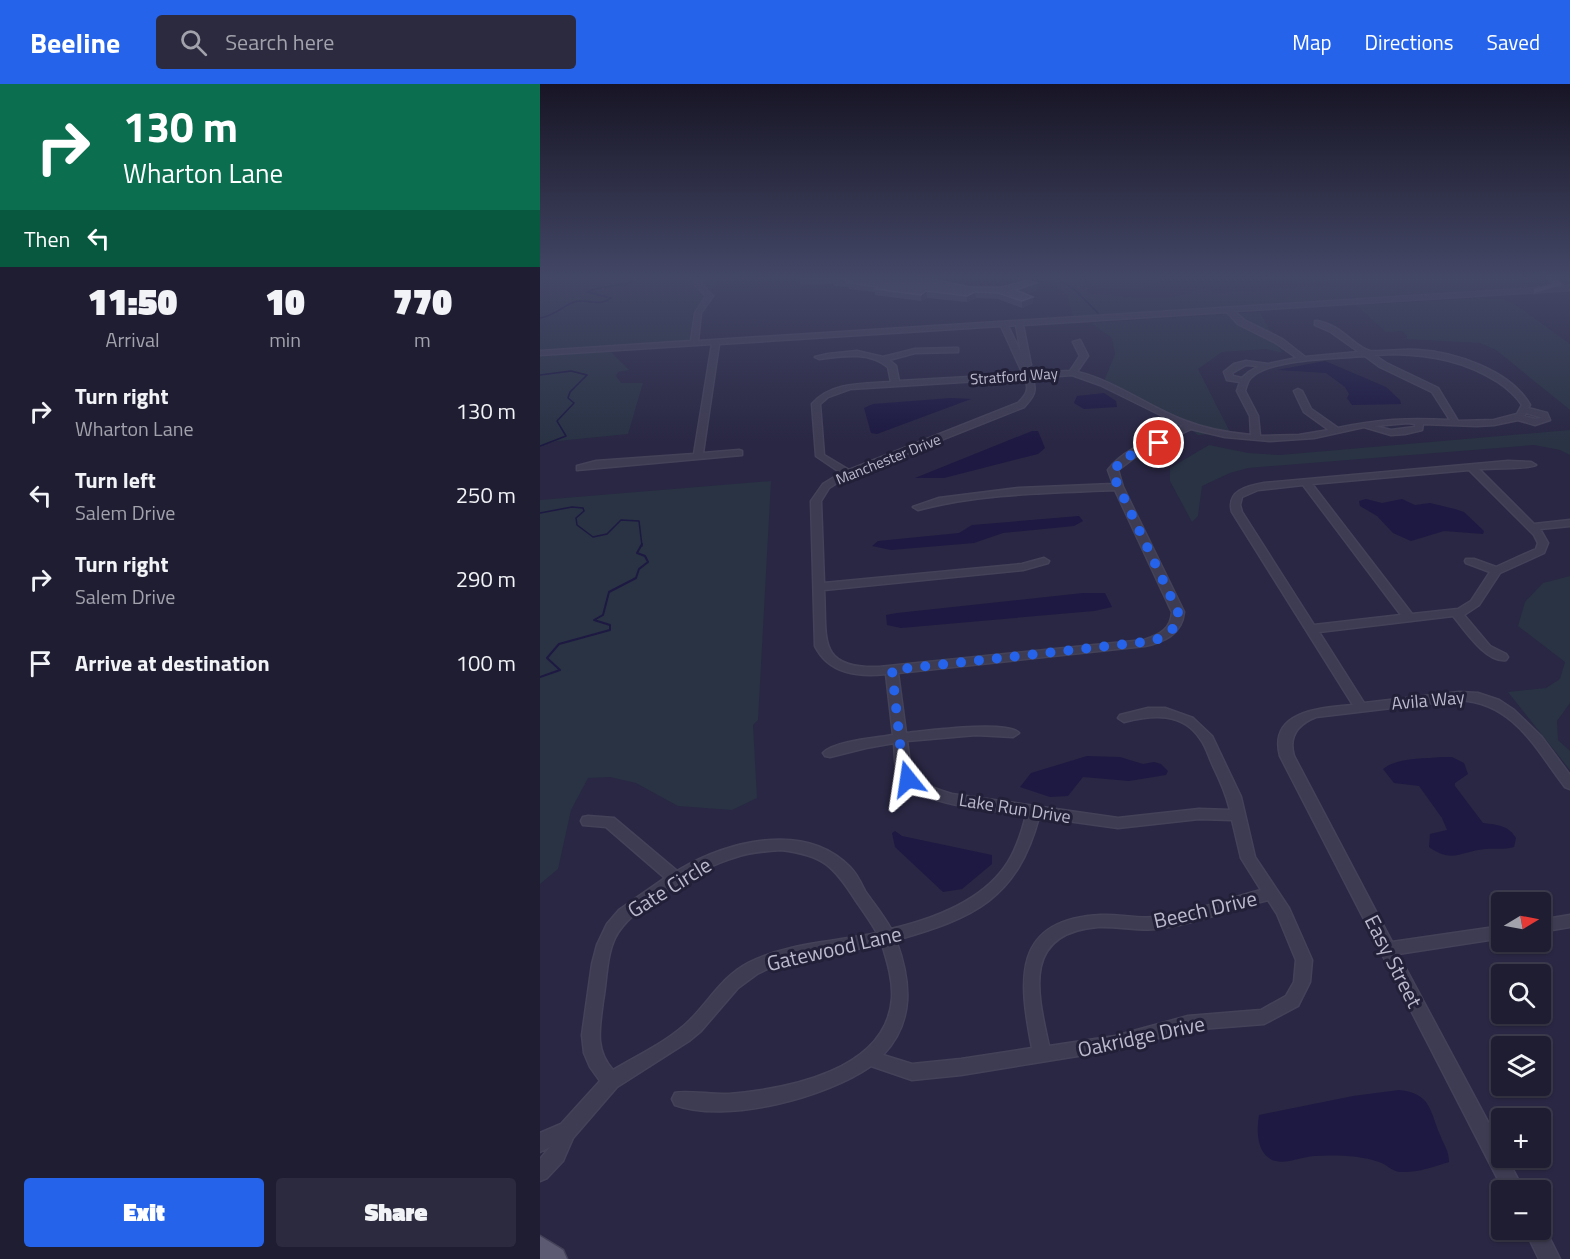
<!DOCTYPE html>
<meta charset="utf-8">
<style>
:root{--surface:#1f1d32;--page:#2c2a3e;--text:#f1f3f6;--muted:#a1a2ac;--line:#3c3b4d;--accent:#2563eb}
body{margin:0;font-family:"Titillium Web",sans-serif;background:var(--page);color:var(--text);height:100vh;display:flex;flex-direction:column;font-size:22px;white-space:nowrap}
*{box-sizing:border-box;margin:0}
p{font-size:20px;color:var(--muted)}
.icon{flex:none;width:33px;height:33px;fill:none;stroke:currentColor;stroke-width:2;stroke-linecap:round;stroke-linejoin:round}
.map{position:relative;flex:1;overflow:hidden}
.panel{display:flex;flex-direction:column;background:var(--surface);width:540px}
.panel>*{flex:none}
.top-card{background:#0b6e4f;color:#fff;overflow:hidden}
.needle{width:39px;rotate:80deg}
.fabs{position:absolute;left:951px;top:808px;display:grid;gap:12px}
.fabs a{display:grid;place-items:center;width:60px;height:60px;border-radius:6px;background:var(--surface);box-shadow:0 2px 4px #0004,0 0 0 2px var(--line);font-size:30px}
.pin{position:absolute;display:grid;place-items:center;width:51px;height:51px;color:#fff;margin:-26px;border:3px solid #fff;border-radius:50%;box-shadow:0 2px 6px #0007}
.me{position:absolute;width:66px;margin:-33px;rotate:345deg;stroke-linejoin:round;filter:drop-shadow(0 0 4px #0008)}
.turn{display:flex;align-items:center;gap:21px;height:126px;padding:0 24px;font-size:27px}
.turn .icon{width:78px;height:78px;stroke-width:2.5}
.turn b{display:block;font-size:42px;line-height:51px}
.then{display:flex;align-items:center;height:57px;padding:0 24px;background:#0003;gap:12px;font-size:22px}
.eta{display:flex;justify-content:space-evenly;align-items:center;height:102px;text-align:center}
.eta b{font-size:36px;font-weight:800;line-height:42px}
.primary-button{display:flex;gap:12px;margin-top:auto;padding:12px 24px}
.primary-button a{flex:1;height:69px;border-radius:6px;background:var(--accent);color:#fff;font-size:24px;font-weight:800;line-height:69px;text-align:center}
.primary-button a+a{background:var(--page);color:var(--text)}
ul{padding:0;list-style:none}
li{display:flex;align-items:center;gap:18px;height:84px;padding:0 24px}
li div{flex:1}
li b{display:block;font-size:22px}
li em{font-style:normal}
header{display:flex;align-items:center;gap:36px;box-sizing:border-box;height:84px;padding:0 30px;background:var(--accent);color:#fff}
header strong{font-size:28px}
nav{display:flex;gap:33px;margin-inline-start:auto;font-size:21px}
.search{width:420px;height:54px;background:var(--page);display:flex;align-items:center;gap:15px;box-sizing:border-box;padding:0 21px;border-radius:6px;color:var(--muted);font-size:22px}
main{display:flex;flex:1;min-height:0}
.map>svg:first-child{display:block}
</style>
<header>
<strong>Beeline</strong>
<div class="search"><svg class="icon" aria-label="search" viewBox="0 0 24 24"><circle cx="10" cy="10" r="6"/><path d="M15 15l6 6"/></svg>Search here</div>
<nav><a>Map</a><a>Directions</a><a>Saved</a></nav>
</header>
<main>
<section class="panel">
<div class="top-card">
<div class="turn"><svg class="icon" aria-label="right" viewBox="0 0 24 24"><path d="M7 20v-9h11M14 6l5 5-5 5"/></svg><div><b>130 m</b>Wharton Lane</div></div>
<div class="then">Then<svg class="icon" aria-label="left" viewBox="0 0 24 24"><path d="M17 20v-9H6M10 6l-5 5 5 5"/></svg></div>
</div>
<div class="eta">
<div><b>11:50</b><p>Arrival</p></div>
<div><b>10</b><p>min</p></div>
<div><b>770</b><p>m</p></div>
</div>
<ul>
<li><svg class="icon" aria-label="right" viewBox="0 0 24 24"><path d="M7 20v-9h11M14 6l5 5-5 5"/></svg><div><b>Turn right</b><p>Wharton Lane</p></div><em>130 m</em></li>
<li><svg class="icon" aria-label="left" viewBox="0 0 24 24"><path d="M17 20v-9H6M10 6l-5 5 5 5"/></svg><div><b>Turn left</b><p>Salem Drive</p></div><em>250 m</em></li>
<li><svg class="icon" aria-label="right" viewBox="0 0 24 24"><path d="M7 20v-9h11M14 6l5 5-5 5"/></svg><div><b>Turn right</b><p>Salem Drive</p></div><em>290 m</em></li>
<li><svg class="icon" aria-label="arrive" viewBox="0 0 24 24"><path d="M6 21V4h12l-3 4 3 4H6"/></svg><div><b>Arrive at destination</b></div><em>100 m</em></li>
</ul>
<div class="primary-button"><a>Exit</a><a>Share</a></div>
</section>
<div class="map">
<svg width="1030" height="1175" viewBox="0 0 1030 1175">
<rect width="100%" height="100%" fill="#292743"/>
<path fill="#293344" d="M0 194H210L178 197 153 228 150 258 0 266V198L7 195Z
M503 194H544L548 209C574 211 612 217 637 212 648 210 655 205 668 204L673 209 790 201 782 194H988L1002 198 1001 203 935 208 533 233 527 211Z
M550 194H622C612 210 573 205 556 204Z
M939 214 964 215 979 223 1030 260V326L956 266 940 259 867 255V251L862 247 846 248 816 221Z
M720 228 742 269 726 265 682 268 658 285 690 348 658 351 634 332 564 297 575 270 572 254 551 239Z
M70 267 89 286 78 288 76 292 81 299H103L88 350 17 357 0 362V271Z
M1030 346V371L1020 366 994 361 708 384 690 389 662 402 658 432 652 438 630 397V384L669 361 708 369 740 371Z
M231 397 218 636 213 641 217 714 192 726 138 722 96 699 70 693 48 694 31 726 18 785 0 800V416Z
M1030 492V619L1017 637 1018 656 1030 667V686L968 608 1006 604 1020 595 1025 578 978 542 985 518 1003 499Z"/>
<path fill="#1d1942" d="M785 277 846 303 860 316 861 320 812 321 807 314 809 310 805 303 786 289 737 286Z
M564 309 576 317 577 323 544 325 534 319 537 312Z
M411 314 431 315 337 350 331 349 324 324 333 320Z
M492 347H498L505 364 498 370 404 394H375Z
M826 415 842 419 862 415 875 421 890 419 915 425 924 428 944 447 943 450 904 447 871 457 853 449 837 432 820 422 819 417Z
M539 432 543 437 534 442 463 449 434 459 351 466 332 462 338 457 419 449 432 441Z
M543 509H565L572 523 554 527 361 544 347 541 346 531 357 529Z
M547 672 580 673 603 680 614 678 621 680 628 687 626 691 589 697 543 693 528 712 510 713 480 703 491 689Z
M901 673H912L924 679 928 690 915 699V702L943 739C958 741 968 741 976 754L974 763C963 766 955 764 945 765 922 767 912 780 889 763L890 750 907 746 902 734 879 702 854 699 843 685C858 673 883 675 901 673Z
M355 747 362 752 452 771V780L422 805 403 808 355 763 352 749Z
M859 1006C891 1009 890 1027 900 1051 904 1061 909 1067 909 1078 893 1083 877 1089 859 1088 852 1087 846 1080 839 1078 819 1071 794 1071 774 1072 760 1073 741 1083 729 1074 716 1065 717 1045 719 1031L813 1012Z"/>
<g fill="none" stroke-linecap="round" stroke-linejoin="round">
<path stroke="#1d1942" stroke-width="1.5" d="M516 194 535 206 558 229
M0 234C17 231 22 222 34 218 48 214 58 224 71 214L47 208C65 200 86 204 99 194
M0 291 31 287 47 291 30 308 28 314 34 319 17 337 26 352 0 362
M0 429 32 423 43 424 44 427 36 434 37 441 53 453 67 450 81 436 99 437 102 462"/>
<path stroke="#1d1942" stroke-width="2" d="M0 593 20 586 7 574 19 560 70 546V541L54 536 63 531 69 508 96 494 99 485 108 478 105 472 97 469 102 460"/>
<g stroke="#444259" stroke-width="3">
<path id="minor" d="M155 194H161L162 201 173 212 161 229 158 257 1030 202V206L694 227 704 236 742 255 765 273 819 268 791 248 775 241V237H778C785 239 793 242 799 246 808 252 820 265 830 267 845 268 861 265 877 266 914 268 970 286 990 321L988 324 1007 329 1010 336 995 341 978 336 954 341 937 342 883 340 882 346 865 350 851 351 824 343 774 354 730 357 685 353 651 345 599 370 578 386 583 403 644 528C642 550 624 558 605 562L358 589 366 649C386 647 467 636 479 649L473 653 436 651 367 657 371 687C381 701 396 705 412 710L578 734 659 725 690 726C686 710 680 696 673 682 669 673 666 663 661 656 643 627 611 631 584 638L578 634 580 631 608 624H625L653 634 672 652 701 713 715 773 749 824 772 876 770 898 758 922 724 940 648 946 575 966 421 991 372 996 331 982C287 1013 187 1040 135 1021L132 1015 135 1009C144 1006 175 1011 189 1010 247 1005 347 987 352 914 353 895 347 877 342 860L233 882 217 890 198 904 161 947 149 957 77 1003 33 1054 23 1077 7 1094 0 1097V1075L10 1063 0 1068V1049L21 1040 60 997 50 983 44 969 42 951 52 880 57 861 67 840 79 826 125 794 66 743 43 741 41 737 43 733 48 732 74 734 137 787C186 758 264 736 310 783 317 790 321 799 325 807 334 820 344 832 351 845 393 835 444 817 468 778 477 764 482 747 486 731 454 726 370 723 357 687 354 679 355 668 354 659L326 664 290 673 285 672 283 669C294 657 337 654 353 651L346 590C318 593 289 590 275 562L271 417 283 400 301 389 276 372 272 320C291 298 323 300 351 298L348 283C328 267 303 272 279 275L275 273 288 270 317 267 343 273 375 265 415 264H418V268L375 269 349 276 356 282 359 297 483 290 461 242 179 260 163 369 199 366 202 367V371L37 386V382L56 377 154 370 172 260 0 271V267L151 257 155 229 166 212 156 202ZM687 228 698 240 736 259 757 274 728 280 706 277 694 280 684 288 687 296 700 298 697 307 710 332 711 351C688 349 665 345 643 336 607 322 575 297 537 288L548 272 540 256 533 258 540 272 530 287 490 289 487 283 491 281 483 241ZM476 241 481 269 468 242ZM854 270C892 271 925 277 958 298 967 304 976 312 982 321L977 330 954 336 918 337 898 304 846 279 834 271ZM825 272 840 283 892 308 910 336C868 334 838 335 798 344L771 325 762 307 758 305 754 307 764 328 789 346 759 351 720 352 718 332 705 307C707 300 708 295 714 291 735 275 798 274 825 272ZM706 281 719 282 709 288 702 294 693 292 692 289ZM532 291 560 301 643 342C618 355 586 362 568 386L573 400 479 404 399 414 373 423 378 426C442 409 509 409 575 406L632 528C631 545 620 551 604 556L339 583C276 585 287 554 284 506L483 486 508 479 509 477 504 474 482 480 284 499 281 417 289 404 303 395 484 323C493 313 498 307 492 294ZM485 294C490 306 486 311 478 319L309 386 284 371 280 320 288 313 310 305ZM986 329 1000 333 1001 334 995 335 984 332ZM868 339 875 340V343L851 346 834 342ZM499 733 578 744 659 735 692 736 701 774 721 806C686 815 652 829 615 833 597 835 579 830 561 831 471 835 479 897 492 964L421 975 372 980 343 971C375 937 371 897 356 856 434 834 477 815 499 733ZM241 766C283 771 294 782 316 817 323 827 331 838 337 849 295 858 247 859 208 879 183 892 169 917 150 936 129 957 98 971 73 986 54 965 60 943 63 917 67 896 66 873 75 854 91 822 162 783 196 773 211 768 226 767 241 766ZM728 816 737 830 756 876 754 898 746 912 721 926 648 932 575 952 509 962C497 908 482 849 558 843 578 842 597 847 617 845 655 840 691 825 728 816Z
M968 377 991 378 996 381C989 385 950 384 939 385L994 440 1030 436V442L1000 445 1008 459 1004 469 960 489 939 521 924 531 950 562 966 570 968 573 966 576C946 579 925 546 913 532L779 548 824 619 919 608 938 609 959 616 974 626 1001 652 1030 691V705L1025 703C995 664 974 619 919 616L776 633C758 640 748 652 754 672L852 858 962 842V854L858 870 962 1064V1074H967L984 1107H964L740 672C728 626 783 624 813 621L692 428C686 407 707 402 724 399ZM929 386 994 451 998 459 996 465 956 483 934 475H926L925 477 926 479 950 488 931 517 918 525 872 530 772 400ZM763 401 861 531 774 541 702 428 700 421 702 413 718 406Z
M1030 831V843L1000 848V836Z
M1000 1138 1002 1139 1020 1175H999L985 1146H1000Z"/>
</g>
<g stroke="#444259" stroke-width="3">
<path id="major" d="M1008 194H1016L1022 201 994 209V205L1013 200Z
M0 1152 23 1166 27 1175H0Z"/>
</g>
<use href="#minor" fill="#3e3c53" fill-rule="evenodd"/>
<use href="#major" fill="#5c5a73" fill-rule="evenodd"/>
</g>
<path fill="#454261" d="M260 194H387L432 203H461L497 199V206L485 210 493 219 482 224 458 215 436 214 427 218 387 214 381 217 335 211V208L309 205V203L294 202 293 200 260 201Z"/>
<path fill="#343250" d="M497 199V206L476 212V206Z
M386 207 387 214 381 217V211Z
M435 208 436 214 427 218V212Z
M493 213V219L482 224V217Z"/>
<path fill="#524f6d" stroke="#625f7c" stroke-width="1.5" d="M294 194H387L432 203H461L488 196 497 199 476 206 493 213 482 217 458 209 435 208 427 212 386 207 381 211 335 205 338 203 308 199 312 197 293 196Z"/>
<linearGradient id="sky" x2="0" y2="1"><stop stop-color="#171525"/><stop offset="0.54" stop-color="#434766"/><stop offset="1" stop-color="#434766" stop-opacity="0"/></linearGradient>
<rect width="1030" height="358" fill="url(#sky)"/>
<g fill="none" stroke-linecap="round" stroke-linejoin="round">
<path stroke="#2563eb" stroke-width="10" stroke-dasharray="0 18" d="M368 695 362 678 352 586 605 558 618 555 634 544 638 528 573 391 580 376 619 359"/>
</g>
<g text-anchor="middle" dominant-baseline="central" stroke-width="6" stroke-linejoin="round" paint-order="stroke">
<g font-size="15" fill="#bbb9cc" stroke="#222038">
<text transform="translate(474 292) rotate(-4)">Stratford Way</text>
<text transform="translate(348 375) rotate(-22)">Manchester Drive</text>
</g>
<g font-size="18" fill="#bbb9cc" stroke="#222038">
<text transform="translate(888 616) rotate(-5)">Avila Way</text>
<text transform="translate(475 724) rotate(9)">Lake Run Drive</text>
</g>
<g font-size="21" fill="#bbb9cc" stroke="#222038">
<text transform="translate(129 803) rotate(-32)">Gate Circle</text>
<text transform="translate(665 825) rotate(-13)">Beech Drive</text>
<text transform="translate(294 864) rotate(-13)">Gatewood Lane</text>
<text transform="translate(854 877) rotate(63)">Easy Street</text>
<text transform="translate(601 952) rotate(-12)">Oakridge Drive</text>
</g>
</g>
</svg>
<div class="fabs">
<a><svg class="needle" viewBox="-14 -14 28 28"><path d="M0-13l5 13h-10z" fill="#e53935"/><path d="M0 13l5-13h-10z" fill="#a1a2ac"/></svg></a>
<a><svg class="icon" aria-label="search" viewBox="0 0 24 24"><circle cx="10" cy="10" r="6"/><path d="M15 15l6 6"/></svg></a>
<a><svg class="icon" aria-label="layers" viewBox="0 0 24 24"><path d="M12 4l9 5-9 5-9-5zM3 14l9 5 9-5"/></svg></a>
<a>+</a>
<a>−</a>
</div>
<div class="pin" style="left:619px;top:359px;background:#d93025"><svg class="icon" aria-label="arrive" viewBox="0 0 24 24"><path d="M6 21V4h12l-3 4 3 4H6"/></svg></div>
<svg class="me" style="left:368px;top:695px" viewBox="-20 -20 40 40"><path d="M0-17L14 15 0 8-14 15z" fill="#2563eb" stroke="#fff" stroke-width="4"/></svg>
</div>
</main>
